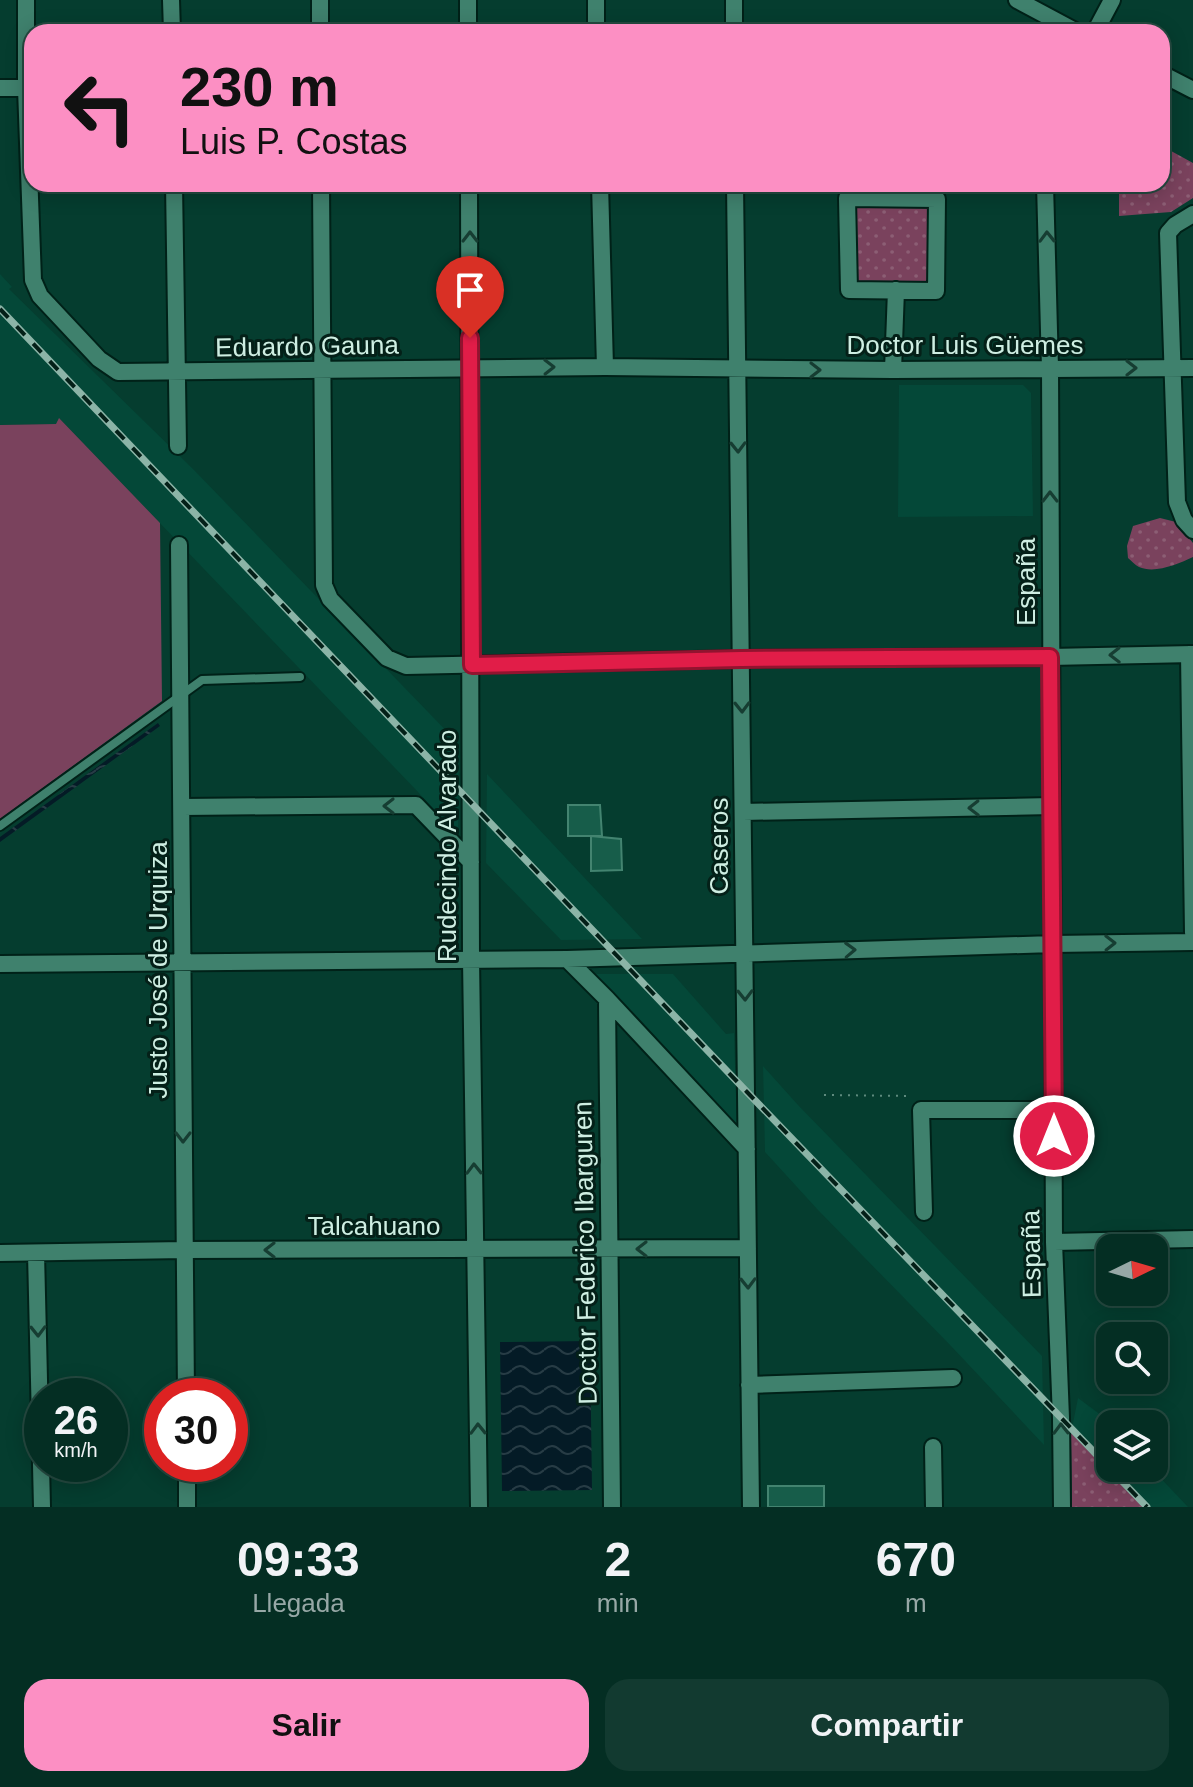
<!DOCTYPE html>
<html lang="es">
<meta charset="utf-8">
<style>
:root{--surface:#042e23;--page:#123a30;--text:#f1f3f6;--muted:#97a8a6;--line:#254a41;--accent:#fc8fc3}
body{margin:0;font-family:Arial,sans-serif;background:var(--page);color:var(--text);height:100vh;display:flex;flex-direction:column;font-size:30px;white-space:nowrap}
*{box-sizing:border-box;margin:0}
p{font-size:26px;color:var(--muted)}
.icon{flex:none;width:44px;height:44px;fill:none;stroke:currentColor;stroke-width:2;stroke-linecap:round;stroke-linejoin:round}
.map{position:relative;height:1507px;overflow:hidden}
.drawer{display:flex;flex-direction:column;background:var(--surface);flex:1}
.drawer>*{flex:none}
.hud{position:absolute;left:24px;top:24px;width:1146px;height:168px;border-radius:24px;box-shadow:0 4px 20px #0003,0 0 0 2px var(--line);background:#fc8fc3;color:#111;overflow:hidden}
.needle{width:52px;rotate:85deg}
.controls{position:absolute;left:1096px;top:1234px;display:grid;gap:16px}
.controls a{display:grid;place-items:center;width:72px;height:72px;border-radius:16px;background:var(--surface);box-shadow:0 4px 20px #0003,0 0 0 2px var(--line);font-size:40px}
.speed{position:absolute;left:24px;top:1378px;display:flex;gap:16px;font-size:40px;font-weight:700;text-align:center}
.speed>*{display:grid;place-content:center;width:104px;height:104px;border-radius:50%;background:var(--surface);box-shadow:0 4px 20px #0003,0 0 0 2px var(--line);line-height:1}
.speed small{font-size:20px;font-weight:400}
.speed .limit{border:12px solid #d22;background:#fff;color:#111}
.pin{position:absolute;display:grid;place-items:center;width:68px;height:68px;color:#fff;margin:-82px -34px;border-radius:50% 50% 50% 0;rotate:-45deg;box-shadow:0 0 8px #0007}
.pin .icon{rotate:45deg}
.me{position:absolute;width:88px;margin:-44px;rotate:0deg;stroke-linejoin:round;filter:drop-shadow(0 0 6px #0008)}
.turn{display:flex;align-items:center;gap:28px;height:168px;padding:0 24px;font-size:36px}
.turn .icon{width:104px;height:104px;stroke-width:2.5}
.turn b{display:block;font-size:56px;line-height:68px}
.eta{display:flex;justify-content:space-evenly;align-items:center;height:136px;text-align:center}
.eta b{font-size:48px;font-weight:600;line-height:56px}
.action{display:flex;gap:16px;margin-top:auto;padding:16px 24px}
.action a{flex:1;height:92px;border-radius:24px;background:var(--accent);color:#111;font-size:32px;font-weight:600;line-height:92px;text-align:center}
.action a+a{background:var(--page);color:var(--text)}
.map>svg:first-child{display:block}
</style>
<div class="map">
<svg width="1193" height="1507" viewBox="0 0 1193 1507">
<defs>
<pattern id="green-dots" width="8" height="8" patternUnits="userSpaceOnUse" patternTransform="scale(2)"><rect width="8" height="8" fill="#7a425d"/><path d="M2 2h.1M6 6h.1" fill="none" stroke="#8c5e74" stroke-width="1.8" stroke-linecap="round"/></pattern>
<pattern id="water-waves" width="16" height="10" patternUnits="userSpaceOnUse" patternTransform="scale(2)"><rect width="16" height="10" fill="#041b26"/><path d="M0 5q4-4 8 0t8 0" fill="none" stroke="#273c45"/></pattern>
</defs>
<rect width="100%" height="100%" fill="#053d2f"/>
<path fill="#044838" d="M0 274 12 287 9 289 194 470 459 744 458 837 418 792 60 419 57 424 0 425Z
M899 385H1023L1031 393 1033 516 898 517Z
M487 774 642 939 561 940 486 863Z
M590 974H673L726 1034 734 1033 737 1130Z
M763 1066 798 1105 1042 1356 1044 1445 951 1346 818 1210 765 1152Z
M1078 1398 1097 1412 1110 1425V1468H1151L1188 1507H1144L1071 1433Z"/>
<path fill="url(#green-dots)" d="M1162 146 1193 163V198L1171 212 1119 216V184H1162Z
M929 207 930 281 857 282 856 208Z
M1160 518 1176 522 1193 543V557C1178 564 1155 574 1139 567 1135 565 1132 561 1128 558L1127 546 1133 526Z
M1071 1433 1143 1507H1144H1072Z"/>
<path fill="#7a425d" d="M59 418 160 523 162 701 0 819V425L56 424Z"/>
<path fill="url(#water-waves)" d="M158 723 160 726 0 842V837Z
M590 1341 592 1490 502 1491 500 1342Z"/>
<path fill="#175d4a" stroke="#438470" stroke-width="2" d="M568 805H600L602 836H568Z
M591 836 621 839 622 870 591 871Z
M768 1486H824V1507H768Z"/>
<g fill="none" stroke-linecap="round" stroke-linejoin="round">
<g stroke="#002118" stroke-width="12">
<path id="service" d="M0 826 202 680 300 677"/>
</g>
<g stroke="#002118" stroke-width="20">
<path id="minor" d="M26 0V88L33 280 40 296 99 359 118 372 605 367 893 370 1193 368
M171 0 172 32
M320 0V32
M468 0V32
M596 0V32
M1017 0 1077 32
M734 32V0
M1095 32 1112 0
M1162 74 1193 90
M0 88H32
M174 184 178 446
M321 184 324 585 330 599 387 658 406 666 741 659 1050 657 1193 654
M469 184 471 959 479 1507
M600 184 605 367
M735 184 751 1507
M1045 184 1050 368 1054 1242 1061 1418 1062 1507
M847 198 937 199 936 291 849 290Z
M1193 214 1175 225 1168 233 1177 502 1184 520 1193 530
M893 370 896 290
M179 545 186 1396
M1189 654 1193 933
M182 807 416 805 471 862
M743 812 1052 806
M567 959 607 999 747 1149
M0 964 567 959 1053 944 1193 942
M607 999 612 1507
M924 1212 921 1110H1053
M1054 1242 1193 1239
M0 1253 184 1250 748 1248
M36 1253 42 1507
M749 1385 953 1378
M933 1447 934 1507
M187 1464V1507"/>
</g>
<path stroke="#5e8b7e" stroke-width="2" stroke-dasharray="2 6" stroke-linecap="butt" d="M824 1095 911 1096"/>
<use href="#service" stroke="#3f816d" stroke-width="8"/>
<use href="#minor" stroke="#3f816d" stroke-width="16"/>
<g stroke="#8cb4a7" stroke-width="7">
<path id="rail" d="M0 309 747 1092 1147 1507"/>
</g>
<use href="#rail" stroke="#042018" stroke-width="4" stroke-dasharray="12" stroke-linecap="butt"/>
</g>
<defs><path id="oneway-chevron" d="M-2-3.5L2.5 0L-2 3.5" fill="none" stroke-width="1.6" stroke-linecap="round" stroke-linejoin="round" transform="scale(2)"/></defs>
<g stroke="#163d32">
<use href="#oneway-chevron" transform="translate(470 237) rotate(-90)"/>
<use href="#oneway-chevron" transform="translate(1047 237) rotate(-91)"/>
<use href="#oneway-chevron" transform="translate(549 367) rotate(-1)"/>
<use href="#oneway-chevron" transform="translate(1131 368)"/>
<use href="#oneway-chevron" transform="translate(815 370)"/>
<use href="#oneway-chevron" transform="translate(738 447) rotate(89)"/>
<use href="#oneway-chevron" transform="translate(1050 497) rotate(-90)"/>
<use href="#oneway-chevron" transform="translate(1115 655) rotate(179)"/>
<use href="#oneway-chevron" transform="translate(742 707) rotate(89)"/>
<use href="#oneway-chevron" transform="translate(389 806) rotate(180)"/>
<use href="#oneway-chevron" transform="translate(974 808) rotate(179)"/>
<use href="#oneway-chevron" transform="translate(1110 943) rotate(-1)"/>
<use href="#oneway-chevron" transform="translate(850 950) rotate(-2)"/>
<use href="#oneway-chevron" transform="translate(745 995) rotate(89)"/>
<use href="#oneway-chevron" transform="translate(183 1137) rotate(90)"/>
<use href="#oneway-chevron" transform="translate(474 1169) rotate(-91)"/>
<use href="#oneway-chevron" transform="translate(642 1249) rotate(180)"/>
<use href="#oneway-chevron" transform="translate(270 1250) rotate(-180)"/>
<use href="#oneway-chevron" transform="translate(748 1283) rotate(89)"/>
<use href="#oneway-chevron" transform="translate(38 1331) rotate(89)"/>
<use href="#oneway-chevron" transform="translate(478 1429) rotate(-91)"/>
<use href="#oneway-chevron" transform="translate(1061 1429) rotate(-91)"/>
</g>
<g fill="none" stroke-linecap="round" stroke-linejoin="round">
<g stroke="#92132f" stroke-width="20">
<path id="route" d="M470 338 472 665 741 659 1050 657 1054 1136"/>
</g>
<use href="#route" stroke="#e11d48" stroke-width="14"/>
</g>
<g text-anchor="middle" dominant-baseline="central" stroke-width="6" stroke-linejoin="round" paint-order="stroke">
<g font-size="26" fill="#ceeee2" stroke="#042018">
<text x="965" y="345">Doctor Luis Güemes</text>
<text transform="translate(307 346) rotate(-1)">Eduardo Gauna</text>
<text transform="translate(1026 582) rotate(-90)">España</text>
<text transform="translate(447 846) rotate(-90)">Rudecindo Alvarado</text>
<text transform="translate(719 846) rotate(-90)">Caseros</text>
<text transform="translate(158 970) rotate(-90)">Justo José de Urquiza</text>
<text x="374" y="1226">Talcahuano</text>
<text transform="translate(585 1253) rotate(-91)">Doctor Federico Ibarguren</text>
<text transform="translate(1031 1254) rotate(-91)">España</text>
</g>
</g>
</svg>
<div class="controls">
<a><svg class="needle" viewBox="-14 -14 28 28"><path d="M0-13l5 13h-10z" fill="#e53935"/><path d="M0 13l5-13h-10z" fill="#97a8a6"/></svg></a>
<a><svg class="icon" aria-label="search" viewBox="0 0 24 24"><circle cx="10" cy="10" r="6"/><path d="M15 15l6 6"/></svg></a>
<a><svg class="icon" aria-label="layers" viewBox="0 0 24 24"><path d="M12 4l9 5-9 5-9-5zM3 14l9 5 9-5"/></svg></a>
</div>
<div class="speed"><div>26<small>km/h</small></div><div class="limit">30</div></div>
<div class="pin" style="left:470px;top:338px;background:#d93025"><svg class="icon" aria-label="arrive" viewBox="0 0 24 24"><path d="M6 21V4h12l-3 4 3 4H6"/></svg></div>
<svg class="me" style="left:1054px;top:1136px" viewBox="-20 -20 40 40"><circle r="17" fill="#e11d48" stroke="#fff" stroke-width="3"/><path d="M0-11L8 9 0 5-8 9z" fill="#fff"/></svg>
<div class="hud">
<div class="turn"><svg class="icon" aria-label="left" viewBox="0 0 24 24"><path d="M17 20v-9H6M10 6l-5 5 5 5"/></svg><div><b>230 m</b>Luis P. Costas</div></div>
</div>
</div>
<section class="drawer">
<div class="eta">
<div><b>09:33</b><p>Llegada</p></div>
<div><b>2</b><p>min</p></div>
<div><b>670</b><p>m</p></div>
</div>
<div class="action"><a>Salir</a><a>Compartir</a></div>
</section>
